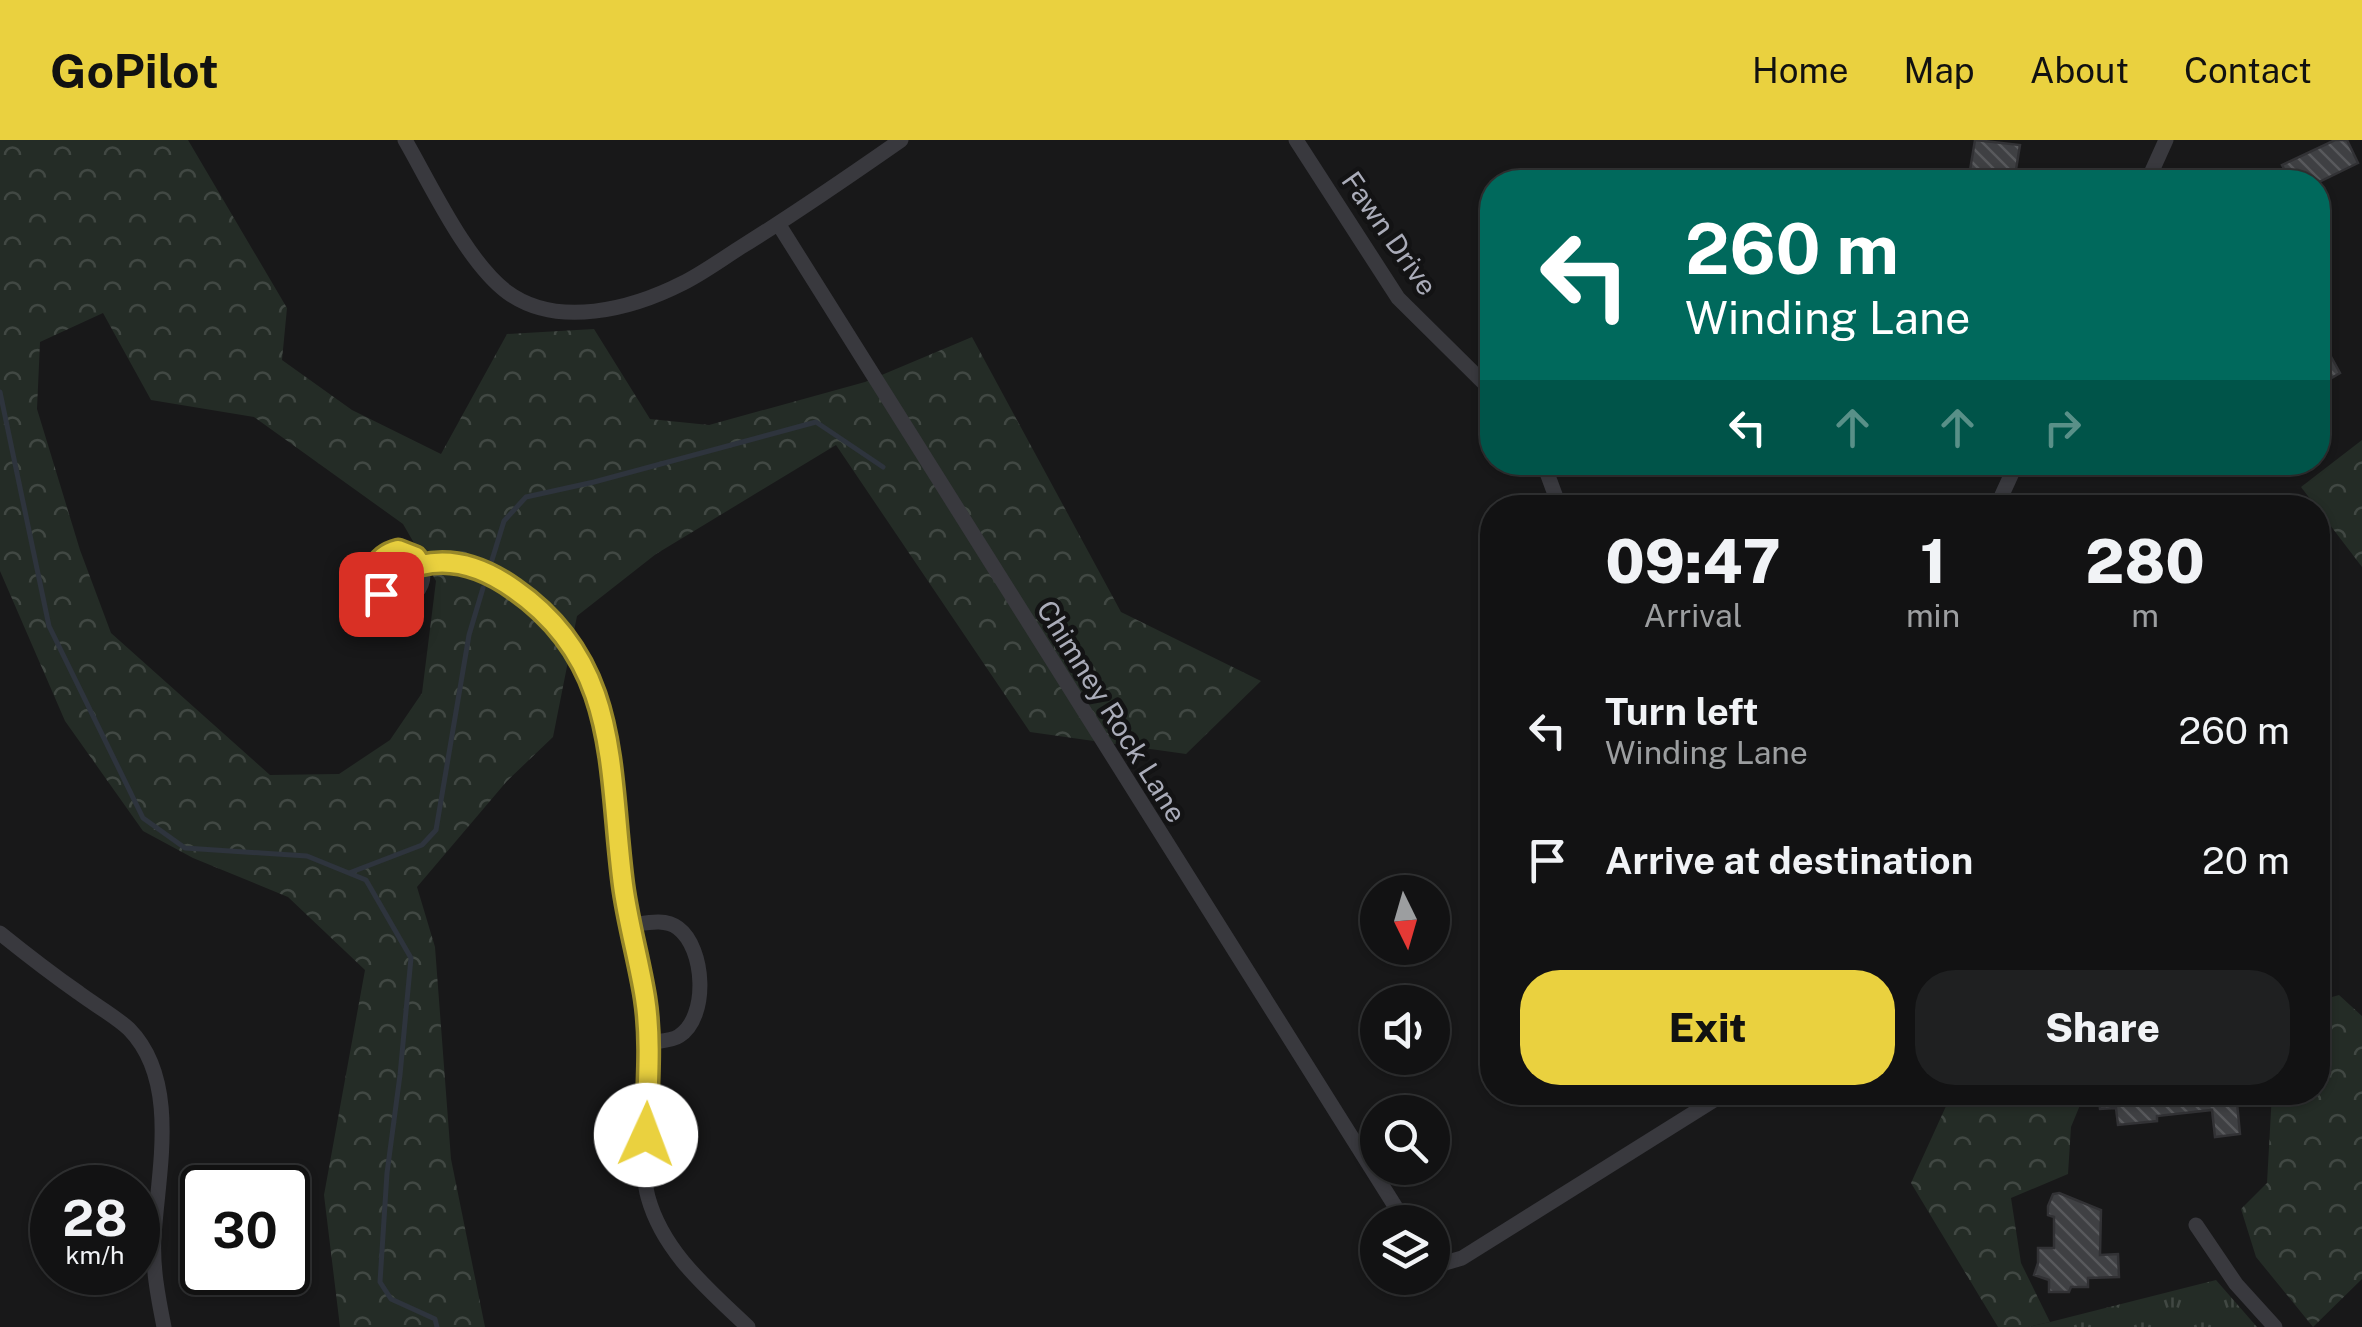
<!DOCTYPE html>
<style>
:root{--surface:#121213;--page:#1f2021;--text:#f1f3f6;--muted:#9c9ea0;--line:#313233;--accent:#ead13f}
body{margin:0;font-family:"Public Sans",sans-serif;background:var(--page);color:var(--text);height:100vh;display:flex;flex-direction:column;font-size:38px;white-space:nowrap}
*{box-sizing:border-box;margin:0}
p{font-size:32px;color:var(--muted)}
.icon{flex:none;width:55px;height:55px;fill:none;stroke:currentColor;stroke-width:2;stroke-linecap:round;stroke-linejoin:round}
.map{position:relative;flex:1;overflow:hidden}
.panel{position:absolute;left:1480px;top:355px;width:850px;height:610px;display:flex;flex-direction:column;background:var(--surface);border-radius:40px;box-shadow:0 2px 8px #0004,0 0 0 2px var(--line)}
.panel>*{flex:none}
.top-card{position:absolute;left:1480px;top:30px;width:850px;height:305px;border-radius:40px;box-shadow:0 2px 8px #0004,0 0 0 2px var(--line);background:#00695c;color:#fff;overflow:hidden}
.needle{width:65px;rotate:175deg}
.tools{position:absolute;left:1360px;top:735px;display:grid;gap:20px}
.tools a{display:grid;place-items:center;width:90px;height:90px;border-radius:50%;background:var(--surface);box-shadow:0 2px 8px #0004,0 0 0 2px var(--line);font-size:50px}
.speed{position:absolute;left:30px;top:1025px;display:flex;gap:20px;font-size:50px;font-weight:700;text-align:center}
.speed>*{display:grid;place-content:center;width:130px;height:130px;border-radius:50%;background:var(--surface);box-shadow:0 2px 8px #0004,0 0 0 2px var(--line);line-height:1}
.speed small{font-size:25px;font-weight:400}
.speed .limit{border:5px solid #111;border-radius:15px;background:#fff;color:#111}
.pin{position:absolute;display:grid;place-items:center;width:85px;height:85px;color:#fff;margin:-42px;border-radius:20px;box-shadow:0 5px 15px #0006}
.me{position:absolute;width:110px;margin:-55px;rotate:2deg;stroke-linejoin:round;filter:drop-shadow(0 0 8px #0008)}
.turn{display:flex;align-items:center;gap:35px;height:210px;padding:0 40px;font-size:45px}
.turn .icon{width:130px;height:130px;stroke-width:2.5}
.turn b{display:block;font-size:70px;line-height:85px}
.lanes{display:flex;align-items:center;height:95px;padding:0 40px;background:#0003;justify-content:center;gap:50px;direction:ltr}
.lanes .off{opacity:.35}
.eta{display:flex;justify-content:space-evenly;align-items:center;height:170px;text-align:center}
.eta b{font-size:60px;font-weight:800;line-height:70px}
.action{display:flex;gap:20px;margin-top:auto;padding:20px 40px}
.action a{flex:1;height:115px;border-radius:40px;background:var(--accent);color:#111;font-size:40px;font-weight:800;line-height:115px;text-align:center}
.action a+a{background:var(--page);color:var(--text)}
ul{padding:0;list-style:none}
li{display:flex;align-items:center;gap:30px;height:130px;padding:0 40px}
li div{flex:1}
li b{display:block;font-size:38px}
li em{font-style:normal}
header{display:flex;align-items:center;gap:60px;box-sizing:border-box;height:140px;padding:0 50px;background:var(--accent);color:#111}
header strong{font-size:48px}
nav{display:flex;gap:55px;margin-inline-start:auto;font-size:35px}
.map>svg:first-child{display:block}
</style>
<header>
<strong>GoPilot</strong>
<nav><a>Home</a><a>Map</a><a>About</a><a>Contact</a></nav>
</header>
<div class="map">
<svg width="2362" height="1187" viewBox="0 0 2362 1187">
<defs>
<pattern id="grass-tufts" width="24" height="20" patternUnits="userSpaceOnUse" patternTransform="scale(2.5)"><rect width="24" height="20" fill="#242c26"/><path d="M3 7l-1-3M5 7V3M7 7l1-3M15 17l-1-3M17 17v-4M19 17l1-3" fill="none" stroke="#414843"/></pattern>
<pattern id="forest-crowns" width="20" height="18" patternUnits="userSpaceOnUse" patternTransform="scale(2.5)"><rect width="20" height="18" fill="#242c26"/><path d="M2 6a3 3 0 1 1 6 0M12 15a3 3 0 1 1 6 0" fill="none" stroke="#414843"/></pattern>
<pattern id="building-back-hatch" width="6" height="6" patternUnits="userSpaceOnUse" patternTransform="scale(2.5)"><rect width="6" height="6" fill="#3f4043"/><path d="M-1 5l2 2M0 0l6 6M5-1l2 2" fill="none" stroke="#58595c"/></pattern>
</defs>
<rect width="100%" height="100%" fill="#181819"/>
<path fill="url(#grass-tufts)" d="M2216 1140 2257 1187H2028L2050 1182Z"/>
<path fill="url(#forest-crowns)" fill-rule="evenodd" d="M0 0H188L287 168 282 220 352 270 441 314 507 194 594 189 650 279 709 285 865 242 972 197 1121 472 1261 541 1186 614 1030 592 836 305 656 414 577 476 553 597 507 641 417 747 435 807 451 1019 485 1187H340L324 1055 365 830 288 757 193 718 143 691 65 581 0 431ZM103 173 151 260 254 277 403 384 436 441 422 553 390 600 339 634 270 635 111 493 80 410 37 269 40 202Z
M2362 300V427L2301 347Z
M2339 855 2362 876V1139L2313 1187 2256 1117 2241 1069 2267 1043 2272 953 2318 952V861Z
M1952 953H2085L2071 987 2068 1034 2011 1058 2021 1123 2050 1182 2028 1187H1998L1911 1043Z"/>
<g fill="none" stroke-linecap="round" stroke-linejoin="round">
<path stroke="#2e343d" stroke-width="5" d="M0 252 49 486 143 678 185 708 307 716 366 740 411 818 400 935 387 1033 380 1142 391 1159 435 1179 437 1187
M492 420 504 381 526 357 594 342 816 282 883 327
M349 733 422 705 436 690 469 495 483 448"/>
</g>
<path fill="url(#building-back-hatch)" stroke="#323235" stroke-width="2.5" d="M1975 0 2020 5 2014 42H1968Z
M2335 0H2347L2358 23 2319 42H2291L2282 25Z
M2318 193 2340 233 2318 246Z
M2098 952H2236L2240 994 2215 997 2212 970 2157 976V981L2118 985 2116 968 2100 969Z
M2059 1053 2101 1070 2100 1115 2118 1114 2119 1137 2088 1138V1147H2071L2069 1152H2049V1140L2034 1135 2038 1123V1108H2054V1077L2048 1075V1066L2053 1054Z"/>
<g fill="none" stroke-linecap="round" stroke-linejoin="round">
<path stroke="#39393e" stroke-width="15" d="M405 0C431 45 466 121 507 152 557 189 632 169 683 143 703 133 722 119 741 107 796 73 848 37 901 0
M1296 0 1398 158 1492 251
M2147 42 2166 0
M779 85 1405 1082
M1543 322 1560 368
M1996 368 2017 322
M373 435a25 25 0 1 1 50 0a25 25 0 1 1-50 0Z
M421 425C454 417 486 429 513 448 625 526 605 630 623 749 631 799 645 847 648 898 650 933 646 969 645 1004 645 1021 643 1040 648 1057 663 1112 708 1149 748 1187
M631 785C646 783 665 778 678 788 705 808 709 877 679 896 672 901 658 901 648 903
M0 793C26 814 52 834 79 853 95 865 115 876 129 889 180 941 158 1031 154 1096 152 1126 158 1157 164 1187
M2196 1085 2236 1144 2275 1187
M1432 1119 1445 1123 1462 1118 1727 952"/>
</g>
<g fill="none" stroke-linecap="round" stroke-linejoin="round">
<g stroke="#988829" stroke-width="25">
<path id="route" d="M381 454C368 435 375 416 398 410L416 417 421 425C454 417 486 429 514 449 621 523 608 630 623 745 628 783 639 820 645 858 652 903 647 950 646 995"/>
</g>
<use href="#route" stroke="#ead13f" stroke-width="18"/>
</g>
<g text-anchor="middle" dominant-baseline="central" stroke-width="9" stroke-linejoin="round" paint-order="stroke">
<g font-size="28" fill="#aaacb9" stroke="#131314">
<text transform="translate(1390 93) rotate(55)">Fawn Drive</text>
<text transform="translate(1112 571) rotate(58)">Chimney Rock Lane</text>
</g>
</g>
</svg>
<div class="tools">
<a><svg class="needle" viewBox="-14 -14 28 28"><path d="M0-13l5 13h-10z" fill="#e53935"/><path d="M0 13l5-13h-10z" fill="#9c9ea0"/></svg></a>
<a><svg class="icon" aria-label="sound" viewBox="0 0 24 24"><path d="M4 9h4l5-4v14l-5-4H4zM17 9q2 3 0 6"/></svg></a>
<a><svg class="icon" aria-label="search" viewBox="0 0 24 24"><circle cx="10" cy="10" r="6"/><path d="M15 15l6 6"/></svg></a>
<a><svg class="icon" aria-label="layers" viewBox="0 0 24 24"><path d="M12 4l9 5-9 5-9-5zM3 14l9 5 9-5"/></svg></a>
</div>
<div class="speed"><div>28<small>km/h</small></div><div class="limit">30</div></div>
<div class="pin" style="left:381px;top:454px;background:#d93025"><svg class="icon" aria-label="arrive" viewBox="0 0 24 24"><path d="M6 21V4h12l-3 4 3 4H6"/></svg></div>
<svg class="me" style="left:646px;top:995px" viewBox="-20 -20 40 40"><circle r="19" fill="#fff"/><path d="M0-13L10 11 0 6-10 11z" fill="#ead13f"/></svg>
<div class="top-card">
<div class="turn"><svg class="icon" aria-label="left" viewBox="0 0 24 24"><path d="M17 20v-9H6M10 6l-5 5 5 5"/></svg><div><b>260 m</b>Winding Lane</div></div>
<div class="lanes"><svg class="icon" aria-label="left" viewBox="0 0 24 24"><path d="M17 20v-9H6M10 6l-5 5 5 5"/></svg><svg class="icon off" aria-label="ahead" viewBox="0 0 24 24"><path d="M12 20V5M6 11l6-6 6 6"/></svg><svg class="icon off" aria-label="ahead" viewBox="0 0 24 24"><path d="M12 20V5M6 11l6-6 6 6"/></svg><svg class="icon off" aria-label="right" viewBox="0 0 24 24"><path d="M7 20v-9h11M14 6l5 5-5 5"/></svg></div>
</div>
<section class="panel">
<div class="eta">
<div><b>09:47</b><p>Arrival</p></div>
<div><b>1</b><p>min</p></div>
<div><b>280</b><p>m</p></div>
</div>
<ul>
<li><svg class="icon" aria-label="left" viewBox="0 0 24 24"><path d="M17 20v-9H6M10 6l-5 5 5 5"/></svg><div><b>Turn left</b><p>Winding Lane</p></div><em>260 m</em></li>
<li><svg class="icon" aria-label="arrive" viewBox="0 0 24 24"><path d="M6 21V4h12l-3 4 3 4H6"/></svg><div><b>Arrive at destination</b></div><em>20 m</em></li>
</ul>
<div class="action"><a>Exit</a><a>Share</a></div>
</section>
</div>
